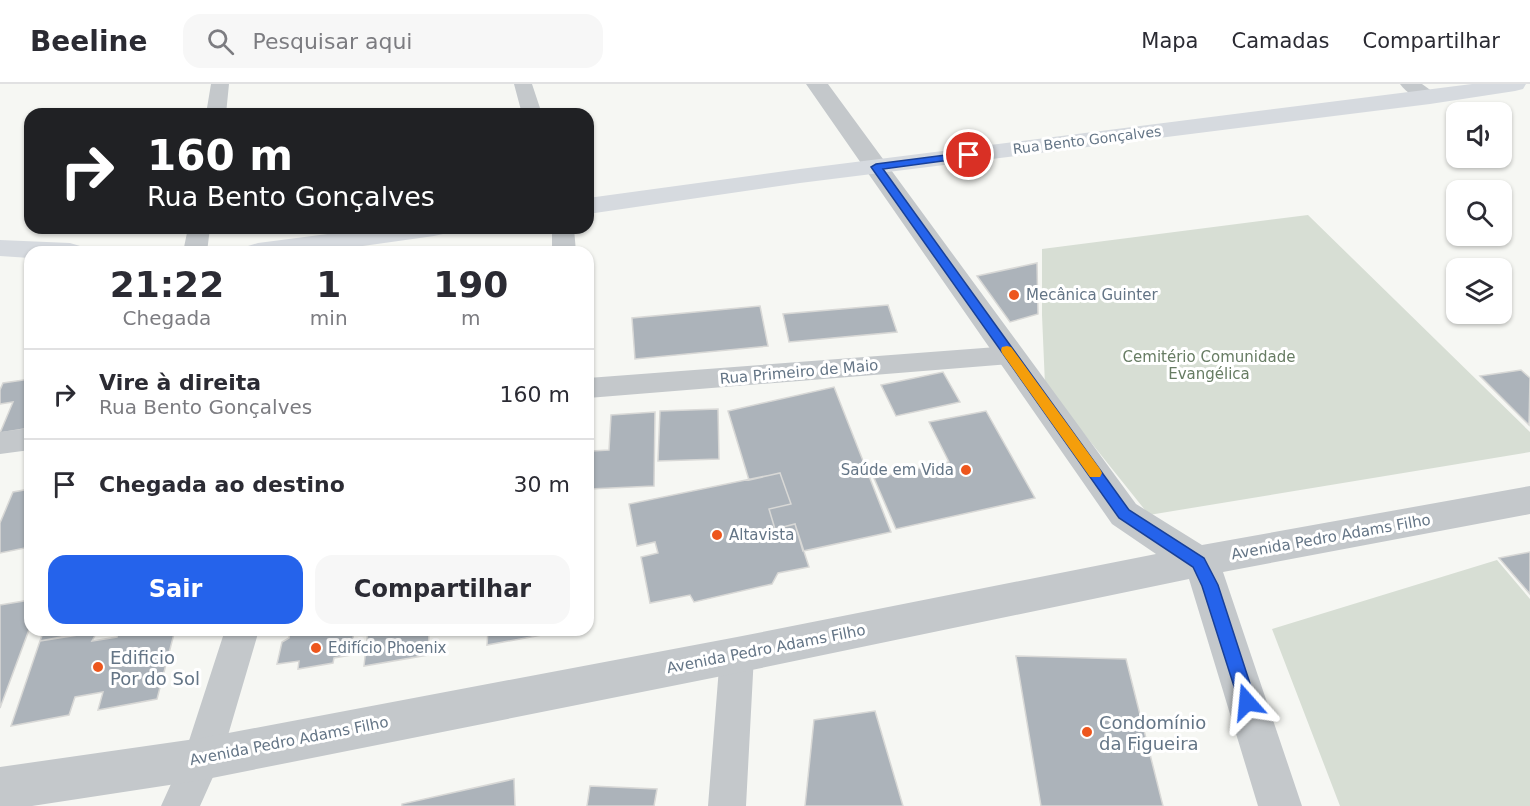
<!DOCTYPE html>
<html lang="pt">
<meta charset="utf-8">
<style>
:root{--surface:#fff;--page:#f7f7f7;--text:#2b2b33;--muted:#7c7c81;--line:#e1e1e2;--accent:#2563eb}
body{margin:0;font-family:"DejaVu Sans",sans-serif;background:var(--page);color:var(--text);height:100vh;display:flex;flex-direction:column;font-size:22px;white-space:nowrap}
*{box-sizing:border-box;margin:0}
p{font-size:20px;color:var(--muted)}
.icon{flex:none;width:33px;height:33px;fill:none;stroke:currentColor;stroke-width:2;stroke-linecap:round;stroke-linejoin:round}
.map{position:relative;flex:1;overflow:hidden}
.sheet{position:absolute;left:24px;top:162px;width:570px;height:390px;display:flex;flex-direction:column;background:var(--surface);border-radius:18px;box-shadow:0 2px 4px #0004}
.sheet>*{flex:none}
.hud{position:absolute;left:24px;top:24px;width:570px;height:126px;border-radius:18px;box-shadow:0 2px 4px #0004;background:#202124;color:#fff;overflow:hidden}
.controls{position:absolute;left:1446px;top:18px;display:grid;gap:12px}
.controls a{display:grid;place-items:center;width:66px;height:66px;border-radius:12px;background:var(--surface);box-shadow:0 2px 4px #0004;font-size:30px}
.pin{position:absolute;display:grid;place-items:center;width:51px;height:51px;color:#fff;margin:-26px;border:3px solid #fff;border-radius:50%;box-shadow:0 2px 6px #0007}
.me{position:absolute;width:66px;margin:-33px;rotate:342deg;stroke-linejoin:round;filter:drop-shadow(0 0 4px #0008)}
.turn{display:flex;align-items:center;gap:21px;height:126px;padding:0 24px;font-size:27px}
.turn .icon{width:78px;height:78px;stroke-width:2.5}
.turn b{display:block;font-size:42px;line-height:51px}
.eta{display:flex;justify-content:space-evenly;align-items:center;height:102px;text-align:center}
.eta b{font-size:36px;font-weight:700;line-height:42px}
.cta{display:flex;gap:12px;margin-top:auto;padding:12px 24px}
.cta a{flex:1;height:69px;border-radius:18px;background:var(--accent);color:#fff;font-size:24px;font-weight:700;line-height:69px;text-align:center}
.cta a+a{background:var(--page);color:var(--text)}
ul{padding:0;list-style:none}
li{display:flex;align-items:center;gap:18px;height:90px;padding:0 24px;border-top:2px solid var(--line)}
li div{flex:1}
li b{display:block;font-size:22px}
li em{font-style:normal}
header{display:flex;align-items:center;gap:36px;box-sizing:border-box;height:84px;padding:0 30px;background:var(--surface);border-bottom:2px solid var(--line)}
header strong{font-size:28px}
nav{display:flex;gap:33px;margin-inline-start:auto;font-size:21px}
.search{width:420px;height:54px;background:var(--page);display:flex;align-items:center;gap:15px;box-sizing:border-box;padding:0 21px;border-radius:18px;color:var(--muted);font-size:22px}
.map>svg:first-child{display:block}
</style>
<header>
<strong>Beeline</strong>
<div class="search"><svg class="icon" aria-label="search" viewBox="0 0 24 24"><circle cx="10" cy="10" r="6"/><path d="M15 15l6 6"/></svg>Pesquisar aqui</div>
<nav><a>Mapa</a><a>Camadas</a><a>Compartilhar</a></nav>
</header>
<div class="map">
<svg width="1530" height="722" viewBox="0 0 1530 722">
<rect width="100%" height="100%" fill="#f6f7f3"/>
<path fill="#d7ded4" d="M1308 131 1530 348V368L1149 431 1045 301 1042 231V165Z
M1497 476 1530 515V722H1340L1272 545Z"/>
<path fill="#acb3ba" stroke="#d8d8d6" stroke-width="1.5" d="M1037 179 1038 230 1010 238 977 192Z
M888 221 897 248 789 258 783 230Z
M760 222 768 262 635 275 632 234Z
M1521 286 1530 294 1529 341 1480 292Z
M943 288 960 318 896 332 881 301Z
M30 295V344L0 349 13 318 0 320V306L3 299Z
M834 303 891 448 803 467 795 440 775 445 769 425 791 420 780 389 749 396 728 327Z
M718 325 719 375 658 377 660 327Z
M986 327 1035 414 896 445 874 394 949 378 929 338Z
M655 328 654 402 589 405 591 367 609 366 611 331Z
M780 389 791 420 769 425 775 445 795 440 809 483 778 489 772 500 694 518 690 511 650 519 641 473 658 469 655 458 637 462 629 420Z
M30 405V463L0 469V439L13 408Z
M1530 468V510L1499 474Z
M30 516V543L0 624V521Z
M44 546H97L40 557Z
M119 546H175L157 615 98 626 103 608 75 613 69 631 11 642 40 557 97 548 92 557 117 553Z
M290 546H354L351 571 334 574 333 579 298 585 299 577 277 580 282 558 289 554Z
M368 546H444L429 549 428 571 364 582Z
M488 546H569L487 561Z
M1016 572 1126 575 1163 722H1041Z
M875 627 903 722H805L814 636Z
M514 695 515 722H402V720Z
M590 702 657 705 654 722H587Z"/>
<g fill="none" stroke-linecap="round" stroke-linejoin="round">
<path fill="#c4c8cb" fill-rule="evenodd" d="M211 0H229L226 30H206Z
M514 0H532L542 30H522Z
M1400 0H1422L1440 13 1437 17C1424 20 1407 10 1400 0Z
M188 144H210L207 168H183Z
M552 144H574L576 168H552Z
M1010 262 1019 264 1023 271 1019 278 1010 280 588 314V294Z
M30 344V366L0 370V348Z
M225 546H259L221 675 200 722H161L185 669Z
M737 555 749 560 754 571 746 722H708L720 571 725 560Z"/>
<path fill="#c4c8cb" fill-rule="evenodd" d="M806 0H828L1136 420 1202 461 1530 402V430L1223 488 1302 722H1258L1189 495 737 589 202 696 32 722H0V683L202 654 737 553 1156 470 1112 440Z"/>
<path fill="#d6dadf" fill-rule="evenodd" d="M1472 0H1526L1523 5 1515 7 1430 20 800 99 588 130V114L800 85Z
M374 144H447L443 150 434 152 320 168H245L248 162 258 159Z
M0 156 70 159 80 162 83 168H30V174L0 172Z"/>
</g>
<path fill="#2563eb" stroke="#184099" stroke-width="1.5" d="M969 68 973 71 972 73 883 85 1129 426 1204 474 1218 501 1256 618 1253 624 1247 627 1241 624 1239 618 1202 502 1193 483 1119 434 871 83 876 80Z"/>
<path fill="#f59e0b" d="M1007 262 1011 263 1100 385 1102 389 1100 393H1090L1002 269 1001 266 1002 263Z"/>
<g fill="#ed561d" stroke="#fff" stroke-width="2">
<circle cx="1014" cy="211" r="6"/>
<circle cx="966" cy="386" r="6"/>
<circle cx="717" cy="451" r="6"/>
<circle cx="316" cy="564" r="6"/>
<circle cx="98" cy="583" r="6"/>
<circle cx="1087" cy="648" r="6"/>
</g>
<g text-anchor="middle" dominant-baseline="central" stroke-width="6" stroke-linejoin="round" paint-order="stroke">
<g font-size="14" fill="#647586" stroke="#fff">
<text transform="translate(1087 56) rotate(-7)">Rua Bento Gonçalves</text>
</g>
<g font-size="15" fill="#647586" stroke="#fff" text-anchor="start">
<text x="1026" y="211">Mecânica Guinter</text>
<text x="954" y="386" text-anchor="end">Saúde em Vida</text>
<text x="729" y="451">Altavista</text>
<text x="328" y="564">Edifício Phoenix</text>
</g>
<g font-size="15" fill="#677c63" stroke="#fff">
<text x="1209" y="273">Cemitério Comunidade<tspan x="1209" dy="17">Evangélica</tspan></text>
</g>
<g font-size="15" fill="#647586" stroke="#fff">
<text transform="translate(799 288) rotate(-5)">Rua Primeiro de Maio</text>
<text transform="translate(1331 453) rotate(-10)">Avenida Pedro Adams Filho</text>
<text transform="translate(766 565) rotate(-11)">Avenida Pedro Adams Filho</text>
<text transform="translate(289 657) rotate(-11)">Avenida Pedro Adams Filho</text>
</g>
<g font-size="18" fill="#647586" stroke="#fff" text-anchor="start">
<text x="110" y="573">Edificio<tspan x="110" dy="21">Por do Sol</tspan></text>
<text x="1099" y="638">Condomínio<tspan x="1099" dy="21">da Figueira</tspan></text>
</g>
</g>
</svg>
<div class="controls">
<a><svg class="icon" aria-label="sound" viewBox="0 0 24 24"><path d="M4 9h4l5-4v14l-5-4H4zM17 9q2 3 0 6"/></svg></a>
<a><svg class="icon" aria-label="search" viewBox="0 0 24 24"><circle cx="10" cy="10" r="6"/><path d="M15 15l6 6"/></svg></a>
<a><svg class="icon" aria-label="layers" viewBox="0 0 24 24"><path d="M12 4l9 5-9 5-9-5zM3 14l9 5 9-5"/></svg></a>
</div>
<div class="pin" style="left:969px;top:71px;background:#d93025"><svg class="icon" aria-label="arrive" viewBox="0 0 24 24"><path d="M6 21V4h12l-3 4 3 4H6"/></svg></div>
<svg class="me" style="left:1247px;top:618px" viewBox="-20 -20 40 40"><path d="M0-17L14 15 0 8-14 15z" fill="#2563eb" stroke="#fff" stroke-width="4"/></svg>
<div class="hud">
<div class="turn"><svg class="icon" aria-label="right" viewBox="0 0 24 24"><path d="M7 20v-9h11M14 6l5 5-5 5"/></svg><div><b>160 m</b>Rua Bento Gonçalves</div></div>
</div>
<section class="sheet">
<div class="eta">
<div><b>21:22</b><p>Chegada</p></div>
<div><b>1</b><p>min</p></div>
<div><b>190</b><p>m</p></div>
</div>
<ul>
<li><svg class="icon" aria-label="right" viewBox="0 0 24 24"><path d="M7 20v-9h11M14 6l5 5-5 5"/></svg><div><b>Vire à direita</b><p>Rua Bento Gonçalves</p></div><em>160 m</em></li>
<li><svg class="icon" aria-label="arrive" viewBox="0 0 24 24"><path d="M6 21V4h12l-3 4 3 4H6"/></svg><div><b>Chegada ao destino</b></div><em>30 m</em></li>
</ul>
<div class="cta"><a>Sair</a><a>Compartilhar</a></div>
</section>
</div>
